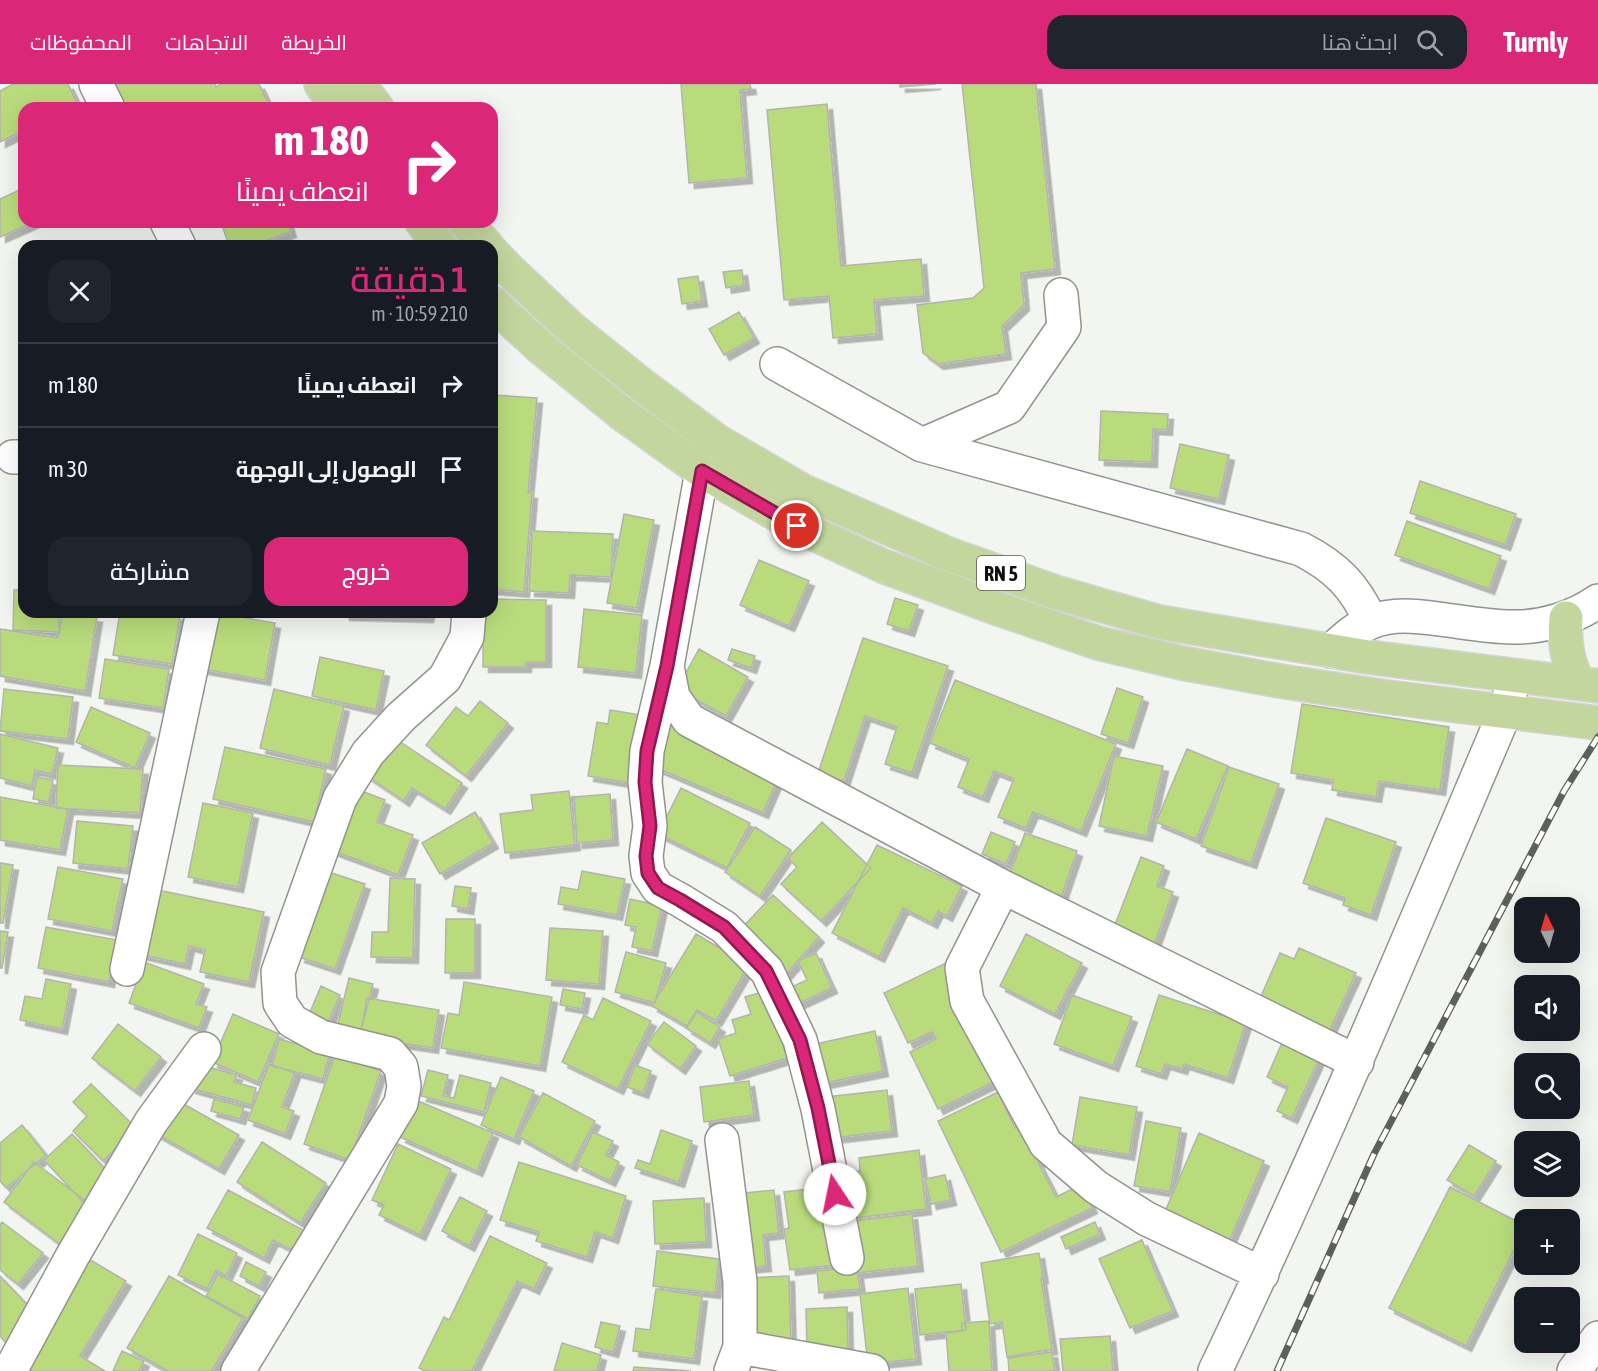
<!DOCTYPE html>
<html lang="ar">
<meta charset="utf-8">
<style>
:root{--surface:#171b24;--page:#20242c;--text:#f1f3f6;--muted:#9ea1a6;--line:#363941;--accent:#db2777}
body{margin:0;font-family:"Asap Condensed",Cairo,sans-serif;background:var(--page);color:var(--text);direction:rtl;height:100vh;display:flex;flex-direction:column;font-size:22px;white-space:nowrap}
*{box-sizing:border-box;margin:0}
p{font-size:20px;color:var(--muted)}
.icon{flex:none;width:33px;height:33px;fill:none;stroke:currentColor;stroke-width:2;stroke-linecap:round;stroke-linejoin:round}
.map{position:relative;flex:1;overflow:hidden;direction:ltr}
.panel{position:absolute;left:18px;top:156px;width:480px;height:378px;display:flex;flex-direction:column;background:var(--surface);border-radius:18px;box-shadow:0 6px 24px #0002;direction:rtl}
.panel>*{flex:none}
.top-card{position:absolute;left:18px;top:18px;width:480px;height:126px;border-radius:18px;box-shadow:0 6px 24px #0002;direction:rtl;background:#db2777;color:#fff;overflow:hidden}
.needle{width:39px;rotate:355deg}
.controls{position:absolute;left:1514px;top:813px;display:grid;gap:12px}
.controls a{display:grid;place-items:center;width:66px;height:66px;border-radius:12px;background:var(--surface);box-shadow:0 6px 24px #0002;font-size:30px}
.pin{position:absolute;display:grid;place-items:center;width:51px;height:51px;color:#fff;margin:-26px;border:3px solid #fff;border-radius:50%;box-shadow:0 2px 6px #0007}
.me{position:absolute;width:66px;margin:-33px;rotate:349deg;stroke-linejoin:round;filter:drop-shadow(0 0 4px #0008)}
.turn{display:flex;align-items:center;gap:21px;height:126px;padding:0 30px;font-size:27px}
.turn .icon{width:78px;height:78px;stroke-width:2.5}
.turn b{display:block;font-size:42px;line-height:51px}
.round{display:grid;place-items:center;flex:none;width:63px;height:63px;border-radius:18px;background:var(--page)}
.headline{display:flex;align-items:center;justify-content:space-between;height:102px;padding:0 30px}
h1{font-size:36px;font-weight:600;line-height:45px;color:var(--accent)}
.button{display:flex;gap:12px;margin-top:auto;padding:12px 30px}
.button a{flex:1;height:69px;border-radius:18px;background:var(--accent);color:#fff;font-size:24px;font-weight:600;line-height:69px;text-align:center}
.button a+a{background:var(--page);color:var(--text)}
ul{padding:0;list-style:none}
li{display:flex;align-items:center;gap:18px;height:84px;padding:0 30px;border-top:2px solid var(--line)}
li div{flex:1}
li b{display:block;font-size:22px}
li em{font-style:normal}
header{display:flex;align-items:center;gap:36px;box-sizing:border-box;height:84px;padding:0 30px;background:var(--accent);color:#fff}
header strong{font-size:28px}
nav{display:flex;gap:33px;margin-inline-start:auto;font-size:21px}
.search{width:420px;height:54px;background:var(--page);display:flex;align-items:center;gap:15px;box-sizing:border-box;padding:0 21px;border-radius:18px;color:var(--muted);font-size:22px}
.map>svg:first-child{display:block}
</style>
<header>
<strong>Turnly</strong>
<div class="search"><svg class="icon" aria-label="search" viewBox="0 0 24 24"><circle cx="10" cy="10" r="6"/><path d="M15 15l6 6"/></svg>ابحث هنا</div>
<nav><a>الخريطة</a><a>الاتجاهات</a><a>المحفوظات</a></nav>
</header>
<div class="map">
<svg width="1598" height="1287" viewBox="0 0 1598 1287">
<defs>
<filter id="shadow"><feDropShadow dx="5.5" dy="5.5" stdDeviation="0" flood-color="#0004"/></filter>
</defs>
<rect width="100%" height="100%" fill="#f3f6f0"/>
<path fill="#b9db7b" stroke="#b2b4af" stroke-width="1.5" filter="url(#shadow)" d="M13 0H68L77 19 67 24H24V46L0 58V7Z
M110 0H215L216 3 221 0H259L270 23 267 24H122Z
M681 0H750L751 5 740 6 747 94 689 99Z
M900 0H936L900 3Z
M962 0H1036L1055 185 1021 189 1024 221 1002 242 1006 270 938 280 923 269 917 221 973 214 984 204Z
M827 20 841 182 921 175 924 212 874 216 877 250 833 254 829 212 784 216 767 26Z
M24 104V138H34L0 153V115Z
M221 138H288L291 148 249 162H229Z
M742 186 744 201 726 204 723 188Z
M698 192 702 217 682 220 678 195Z
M739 228 754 254 724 271 709 245Z
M494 311 537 314 528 409H532L524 508 492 505V337Z
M1101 327 1168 330 1167 346 1153 345 1152 378 1099 376Z
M1180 360 1229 371 1219 415 1170 404Z
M1420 397 1516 430 1505 461 1410 429Z
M624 430 654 436 637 524 607 519Z
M1407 437 1501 472 1489 505 1395 471Z
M532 447 613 450 611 493 570 491 569 509 529 507Z
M759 476 809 497 789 542 740 521Z
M14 506H24V528H59V548L13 546Z
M895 514 918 521 909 547 887 540Z
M492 515 546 516V578H526V583H483V528H492Z
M584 525 642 531 636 589 578 583Z
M63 528 97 533 85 607 0 592V545L58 554Z
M120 528H163L180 531 172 580 113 571Z
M344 528H429L428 533 344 531Z
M217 529 275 539 265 596 197 584Z
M863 554 948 582 912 689 885 680 897 643 865 632 844 697 818 689Z
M699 565 748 593 726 632 677 605Z
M732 565 755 572 751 584 728 576Z
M320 573 384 587 376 626 312 612Z
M105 575 169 585 163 624 99 614Z
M955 596 1116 660 1081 747 1033 728 1026 744 998 733 1014 695 994 687 983 713 958 703 969 675 930 659Z
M1117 604 1143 613 1128 659 1101 650Z
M4 605 73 613 68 655 0 647Z
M274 605 344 622 330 681 260 664Z
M480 617 508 639 466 692 426 661 456 623 468 632Z
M1302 620 1449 643 1440 706 1379 697 1376 713 1332 706 1333 696 1291 689Z
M91 623 150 649 135 684 76 658Z
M610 626 647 632 636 700 588 692 597 638 608 640Z
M670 639 781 687 763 729 652 682Z
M0 650 58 664 52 690 35 686 32 702 0 694Z
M393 653 462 699 445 725 412 704 404 717 367 692Z
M225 663 326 685 314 738 213 715Z
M1187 665 1228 682 1196 755 1156 738Z
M1114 672 1163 682 1147 752 1099 742Z
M58 681 143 685 140 729 56 724Z
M1229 683 1279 700 1251 779 1201 762Z
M37 693 53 696 49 718 33 715Z
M354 704 385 716 377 738 413 751 398 791 331 766Z
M681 704 750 739 727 784 658 750Z
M569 707 575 761 505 769 500 730 533 726 531 711Z
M610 710 613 756 577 759 574 713Z
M0 713 68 725 60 766 0 756Z
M203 719 253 729 238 803 188 793Z
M475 728 493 759 440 790 422 759Z
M1326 734 1396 758 1371 831 1343 821 1345 814 1303 799Z
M77 737 133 742 128 785 73 779Z
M822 738 871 784 821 837 781 800 797 783 788 774Z
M755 743 791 766 760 812 725 788Z
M991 748 1015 758 1006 780 982 770Z
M1025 749 1077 767 1059 820 1006 801Z
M877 761 962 802 947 832 938 827 932 839 903 824 879 873 832 849Z
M1141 773 1164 782 1157 802 1173 808 1154 861 1113 846Z
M0 779 13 781 3 839H0Z
M58 783 123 795 112 847 48 835Z
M582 787 625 795 617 831 558 820 561 803 578 806Z
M329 788 365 800 335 885 299 873Z
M390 794 415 795 413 874 371 873 372 848H388Z
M455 802 471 804 468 825 452 822Z
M153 805 264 828 249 898 200 888 205 866 189 862 185 880 139 870Z
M773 811 819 853 785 891 738 848Z
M630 815 662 822 652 867 632 863 636 843 625 841Z
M446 835H475V889H445Z
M46 843 117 856 109 898 38 884Z
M550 844 603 847 599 900 546 896Z
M0 847 8 848 2 884H0Z
M696 850 749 881 716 937 697 926 687 942 652 922Z
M1026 850 1082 879 1055 930 1000 902Z
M1299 864 1356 889 1328 950 1258 919 1280 869 1294 875Z
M626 868 666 879 655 919 615 908Z
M816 869 832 904 795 921 787 905 807 896 798 877Z
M144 878 204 900 196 920 207 923 199 944 129 919Z
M948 878 1004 993 938 1025 910 968 936 955 932 948 908 959 884 909Z
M349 894 373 900 360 950 337 944Z
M46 895 71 900 62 945 20 936 25 912 42 915Z
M464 898 552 913 540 982 441 964 448 929 459 931Z
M321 902 340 911 327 941 308 933Z
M563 905 585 909 582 925 560 921Z
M766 907 787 974 730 992 718 955 736 949 732 936 751 930 745 913Z
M1072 911 1132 933 1113 982 1054 960Z
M1159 911 1246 939 1228 994 1184 980 1182 985 1165 980 1161 990 1136 982Z
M367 914 439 926 433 964 360 953Z
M603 914 651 937 618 1005 562 978 584 931 593 936Z
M697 928 720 943 710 959 686 944Z
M233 930 279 950 258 998 212 978Z
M664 938 696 962 680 985 647 960Z
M118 940 161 973 135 1007 92 974Z
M875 947 883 987 815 1001 806 962Z
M279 955 330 969 323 995 272 982Z
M1282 959 1319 975 1292 1034 1277 1027 1288 1003 1267 993Z
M335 971 381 987 350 1076 304 1060Z
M197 980 237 991 234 998 256 1004 252 1021 190 1004Z
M269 980 295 989 282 1023 294 1027 285 1050 248 1036Z
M635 981 651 987 643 1009 627 1003Z
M428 986 448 991 443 1012 454 1014 460 991 491 999 484 1028 421 1012Z
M501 993 534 1007 514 1055 481 1041Z
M749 997 754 1031 704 1038 700 1003Z
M91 1000 136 1044 103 1077 73 1047 87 1032 73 1018Z
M887 1006 892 1047 831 1054 826 1013Z
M998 1008 1015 1044 1024 1040 1041 1077 1038 1078 1056 1113 1081 1101 1092 1124 1001 1168 938 1037Z
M543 1009 595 1037 571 1082 519 1053Z
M1080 1013 1137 1023 1129 1071 1072 1061Z
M173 1014 239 1051 219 1085 153 1048Z
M214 1015 244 1023 240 1035 211 1027Z
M416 1016 493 1049 477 1087 400 1053Z
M1146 1037 1181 1044 1170 1108 1134 1102Z
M22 1041 46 1071 6 1104 0 1097V1059Z
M661 1046 692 1057 679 1098 635 1084 638 1076 650 1080Z
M593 1048 613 1057 606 1071 619 1078 610 1097 577 1081Z
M1199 1049 1264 1077 1228 1160 1163 1132Z
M72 1050 113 1093 84 1119 44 1076Z
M262 1058 326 1099 300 1139 237 1098Z
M398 1060 451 1085 420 1151 379 1131 384 1121 372 1116Z
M1469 1061 1496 1077 1474 1112 1447 1096Z
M919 1066 926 1125 848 1135 843 1089 860 1087 859 1074Z
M34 1078 91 1121 61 1161 4 1118Z
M519 1078 626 1112 613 1154 595 1148 587 1173 536 1157 539 1148 500 1136Z
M945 1091 951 1116 931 1120 925 1095Z
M824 1103 835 1181 790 1186 784 1145 789 1144 784 1108Z
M1450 1103 1524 1141V1146L1466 1262 1389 1224Z
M228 1106 303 1146 292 1166 273 1156 264 1174 207 1144Z
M774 1106 779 1149 763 1151 766 1182 743 1184 735 1110Z
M460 1113 487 1127 469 1162 442 1147Z
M704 1114 706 1158 655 1160 653 1117Z
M912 1130 918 1182 857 1189 851 1137Z
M2 1138 43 1169 18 1200 0 1186V1141Z
M1095 1138 1100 1150 1066 1165 1061 1153Z
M198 1150 237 1169 226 1192 216 1186 207 1205 178 1191Z
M490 1152 547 1179 534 1205 517 1197 472 1287H425L419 1284 444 1233 449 1236Z
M1142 1156 1173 1227 1130 1244 1099 1175Z
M657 1167 719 1175 715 1209 653 1202Z
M1039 1169 1043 1194H1041L1052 1265 1007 1273 1002 1238 990 1240 981 1179Z
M82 1171 126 1197 80 1272 105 1287H28L38 1270 26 1263Z
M246 1178 266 1188 259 1202 240 1192Z
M857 1183 860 1205 819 1209 817 1187Z
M218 1190 260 1212 248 1235 206 1212Z
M0 1192 37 1231 6 1259 0 1252Z
M169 1192 243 1234 212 1287H168L127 1264Z
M789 1192 791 1261 747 1263 745 1194Z
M961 1200 966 1246 920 1251 915 1205Z
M908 1204 916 1275 868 1280 860 1210Z
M656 1205 702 1212 694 1275 633 1267 636 1244 650 1246Z
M847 1223 848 1266 807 1268 806 1225Z
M989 1237 992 1287H949L946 1249 962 1247V1239Z
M601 1238 620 1242 613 1268 595 1263Z
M1110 1252 1113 1287H1063L1060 1255Z
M562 1259 601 1271 597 1287H554Z
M122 1267 144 1277 139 1287H113Z
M1052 1268 1055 1287H1009L1008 1274Z
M634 1283 691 1287H633Z"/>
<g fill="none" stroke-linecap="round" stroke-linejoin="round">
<g stroke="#92948f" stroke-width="36">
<path id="minor" d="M96 0 108 24
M167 138 179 162
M777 280 922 361 1301 465C1336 483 1355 502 1371 538
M922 361 1009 323 1064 243 1061 211
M13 373H24
M702 387 667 582 673 613 689 636 1003 803 1357 978
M1331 567C1343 556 1355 544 1371 538 1393 529 1416 532 1439 535 1463 538 1488 543 1512 543 1541 544 1574 534 1598 517
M666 586 647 667 645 698 650 742 646 772 648 789 658 804 680 816 724 843 767 887 800 956 818 1025 847 1174
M1003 803 962 884 967 917 1046 1060 1096 1103 1147 1135 1262 1190
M127 885 203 528
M722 1056 740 1198V1263L731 1287
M740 1263 872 1287
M10 1287 73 1171 151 1038 204 965
M238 1287 401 1019 404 1002 401 983 390 970 321 953 292 937 280 919 278 888 340 714 368 669 401 633 445 594 467 553 469 528
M1215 1287C1319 1070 1411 849 1505 628L1515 592
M1574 1287 1598 1254"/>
</g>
<g stroke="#d4d4d4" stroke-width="36">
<path id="major" d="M321 0 338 24
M359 0 377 24
M422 138 440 162
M465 138 487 162
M492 168 506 183 572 245 642 301 717 357 803 407 948 470 1055 508 1159 538 1368 573 1598 602
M492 219 540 263 621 329 702 387 797 442 883 482 999 525 1098 559 1182 579 1280 597 1387 613 1598 639
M1566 534C1564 559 1567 576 1578 599"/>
</g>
<use href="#minor" stroke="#fff" stroke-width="33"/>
<use href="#major" stroke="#c2d69d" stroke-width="33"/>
<g stroke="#5e605c" stroke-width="7">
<path id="rail" d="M1277 1287 1374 1070 1564 707 1598 653"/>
</g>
<use href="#rail" stroke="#fff" stroke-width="4.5" stroke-dasharray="14" stroke-linecap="butt"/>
</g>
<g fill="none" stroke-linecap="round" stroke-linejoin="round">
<g stroke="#8e194d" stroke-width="15">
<path id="route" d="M797 442 702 387 667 582 647 667 645 698 650 742 646 772 648 789 658 804 680 816 724 843 766 887 800 956 818 1024 835 1110"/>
</g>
<use href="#route" stroke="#db2777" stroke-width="10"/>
</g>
<g text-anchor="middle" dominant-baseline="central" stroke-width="5" stroke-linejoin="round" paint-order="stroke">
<rect fill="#fff" stroke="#575856" stroke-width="1.5" x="977" y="472" width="48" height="34" rx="4.5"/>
<g font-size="20" font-weight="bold" fill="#0f100e">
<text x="1001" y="489">RN 5</text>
</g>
</g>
</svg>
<div class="controls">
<a><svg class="needle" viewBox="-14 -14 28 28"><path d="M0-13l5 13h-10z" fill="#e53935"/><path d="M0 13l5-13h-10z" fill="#9ea1a6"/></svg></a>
<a><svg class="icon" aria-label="sound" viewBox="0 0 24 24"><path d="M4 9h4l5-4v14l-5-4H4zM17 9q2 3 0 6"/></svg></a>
<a><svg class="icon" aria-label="search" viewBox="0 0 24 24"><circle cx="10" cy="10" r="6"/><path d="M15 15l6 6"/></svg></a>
<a><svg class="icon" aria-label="layers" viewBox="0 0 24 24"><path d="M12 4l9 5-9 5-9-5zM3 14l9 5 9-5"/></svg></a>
<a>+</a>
<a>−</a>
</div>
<div class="pin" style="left:797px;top:442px;background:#d93025"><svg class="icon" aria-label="arrive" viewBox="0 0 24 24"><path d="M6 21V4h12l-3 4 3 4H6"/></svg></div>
<svg class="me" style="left:835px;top:1110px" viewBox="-20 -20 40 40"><circle r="19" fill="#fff"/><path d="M0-13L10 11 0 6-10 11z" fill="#db2777"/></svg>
<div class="top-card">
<div class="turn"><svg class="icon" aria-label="right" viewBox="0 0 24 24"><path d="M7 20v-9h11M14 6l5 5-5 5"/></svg><div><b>180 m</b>انعطف يمينًا</div></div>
</div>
<section class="panel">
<div class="headline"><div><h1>1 دقيقة</h1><p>210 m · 10:59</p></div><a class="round"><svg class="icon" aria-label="close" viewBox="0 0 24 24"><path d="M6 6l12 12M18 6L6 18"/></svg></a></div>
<ul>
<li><svg class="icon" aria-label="right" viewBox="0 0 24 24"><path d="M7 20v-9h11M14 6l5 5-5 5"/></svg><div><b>انعطف يمينًا</b></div><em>180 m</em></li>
<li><svg class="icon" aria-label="arrive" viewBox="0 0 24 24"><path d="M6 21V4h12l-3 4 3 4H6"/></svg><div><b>الوصول إلى الوجهة</b></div><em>30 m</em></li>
</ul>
<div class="button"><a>خروج</a><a>مشاركة</a></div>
</section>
</div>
